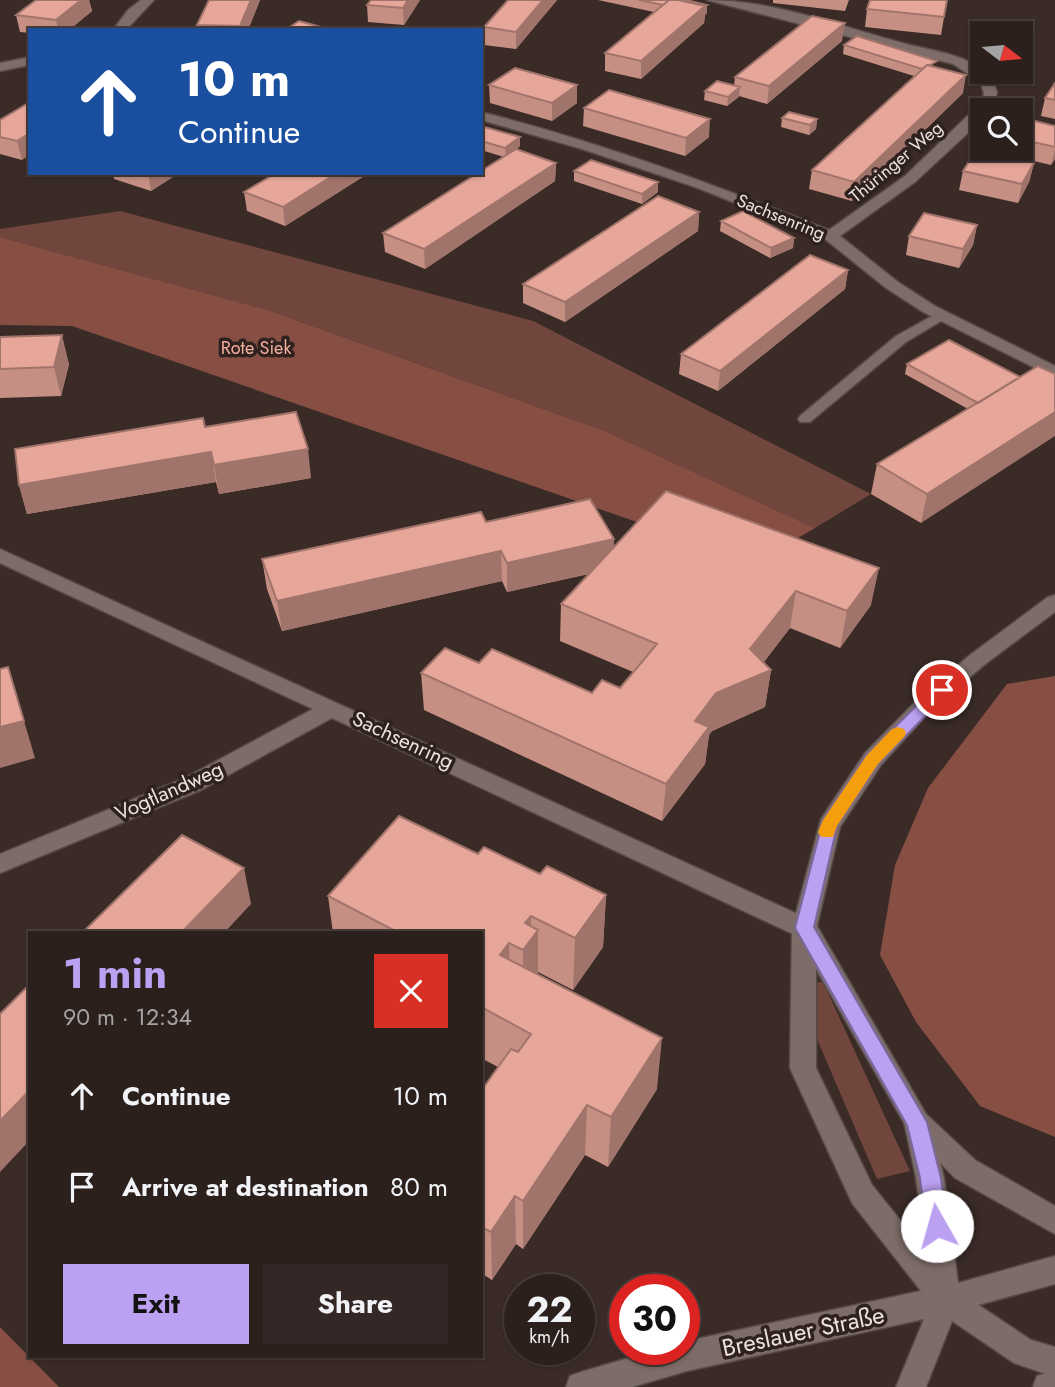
<!DOCTYPE html>
<meta charset="utf-8">
<style>
:root{--surface:#2c201d;--page:#342826;--text:#f1f3f6;--muted:#a6a3a4;--line:#483e3b;--accent:#bca0f2}
body{margin:0;font-family:Jost,sans-serif;background:var(--page);color:var(--text);height:100vh;display:flex;flex-direction:column;font-size:26px;white-space:nowrap}
*{box-sizing:border-box;margin:0}
p{font-size:23px;color:var(--muted)}
.icon{flex:none;width:38px;height:38px;fill:none;stroke:currentColor;stroke-width:2;stroke-linecap:round;stroke-linejoin:round}
.map{position:relative;flex:1;overflow:hidden}
.drawer{position:absolute;left:28px;top:931px;width:455px;height:427px;display:flex;flex-direction:column;background:var(--surface);border-radius:0px;box-shadow:0 2px 5px #0004,0 0 0 2px var(--line)}
.drawer>*{flex:none}
.hud{position:absolute;left:28px;top:28px;width:455px;height:147px;border-radius:0px;box-shadow:0 2px 5px #0004,0 0 0 2px var(--line);background:#1a4fa0;color:#fff;overflow:hidden}
.needle{width:46px;rotate:106deg}
.controls{position:absolute;left:970px;top:21px;display:grid;gap:14px}
.controls a{display:grid;place-items:center;width:63px;height:63px;border-radius:0px;background:var(--surface);box-shadow:0 2px 5px #0004,0 0 0 2px var(--line);font-size:35px}
.speed{position:absolute;left:504px;top:1274px;display:flex;gap:14px;font-size:35px;font-weight:700;text-align:center}
.speed>*{display:grid;place-content:center;width:91px;height:91px;border-radius:50%;background:var(--surface);box-shadow:0 2px 5px #0004,0 0 0 2px var(--line);line-height:1}
.speed small{font-size:18px;font-weight:400}
.speed .limit{border:10px solid #d22;background:#fff;color:#111}
.pin{position:absolute;display:grid;place-items:center;width:60px;height:60px;color:#fff;margin:-30px;border:4px solid #fff;border-radius:50%;box-shadow:0 2px 7px #0007}
.me{position:absolute;width:77px;margin:-38px;rotate:353deg;stroke-linejoin:round;filter:drop-shadow(0 0 5px #0008)}
.turn{display:flex;align-items:center;gap:24px;height:147px;padding:0 35px;font-size:32px}
.turn .icon{width:91px;height:91px;stroke-width:2.5}
.turn b{display:block;font-size:49px;line-height:60px}
.round{display:grid;place-items:center;flex:none;width:74px;height:74px;border-radius:0px;background:var(--page)}
.head{display:flex;align-items:center;justify-content:space-between;height:119px;padding:0 35px}
h1{font-size:42px;font-weight:700;line-height:52px;color:var(--accent)}
.primary-button{display:flex;gap:14px;margin-top:auto;padding:14px 35px}
.primary-button a{flex:1;height:80px;border-radius:0px;background:var(--accent);color:#111;font-size:28px;font-weight:700;line-height:80px;text-align:center}
.primary-button a+a{background:var(--page);color:var(--text)}
ul{padding:0;list-style:none}
li{display:flex;align-items:center;gap:21px;height:91px;padding:0 35px}
li div{flex:1}
li b{display:block;font-size:26px}
li em{font-style:normal}
.map>svg:first-child{display:block}
</style>
<div class="map">
<svg width="1055" height="1387" viewBox="0 0 1055 1387">
<rect width="100%" height="100%" fill="#3a2b27"/>
<path fill="#71463d" d="M120 211 533 321 871 494 815 528 605 431 268 310 0 237V229Z
M823 982 910 1171 877 1179 814 1032 808 983Z"/>
<path fill="#874f44" d="M0 237 268 310 605 431 815 528 755 563 72 326 0 325Z
M1055 676V1137L980 1106 916 1022 880 955 895 865 928 788 1007 684Z
M0 1327 59 1387H0Z"/>
<g fill="none" stroke-linecap="round" stroke-linejoin="round">
<g stroke="#554946" stroke-width="3">
<path id="service" d="M941 311 946 312V318L906 342 810 422H800L798 419 800 416 896 336Z"/>
</g>
<g stroke="#554946" stroke-width="3">
<path id="minor" d="M141 0H154L126 30H113L128 10Z
M707 0C776 0 844 28 910 45 931 50 952 53 972 63 984 69 994 78 997 93L991 110H982V120L915 182 840 236 898 282 935 306 1055 366V378L923 312 886 288 825 239 695 187 582 149 481 120V112C600 142 715 185 829 230L905 176 982 102 984 93 980 82 953 64Z
M30 57V65L0 71V63Z
M0 549 813 921 816 928 813 935 804 938 795 935 332 718 201 790 0 873V854L185 778 313 709 0 563Z
M917 1110 926 1114 930 1122 944 1178 958 1283 1055 1256V1284L956 1311 926 1387H896L924 1319 687 1371 632 1387H566L570 1376 581 1372 659 1349H684V1342L687 1341 930 1289 916 1178 904 1122 908 1114Z
M1055 1370V1387H1033L1037 1376Z"/>
</g>
<g stroke="#554946" stroke-width="3">
<path id="tertiary" d="M1055 595V612L984 665 931 710 881 765 840 827 817 926 926 1114 975 1160 1055 1206V1234L955 1178 908 1130 816 969V1068L872 1185 956 1290 1031 1340 1055 1347V1377L1014 1363 936 1310 852 1203 790 1068 792 928 821 819 865 753 917 700 970 655 1048 597Z"/>
</g>
<use href="#service" fill="#7d6c68" fill-rule="evenodd"/>
<use href="#minor" fill="#7d6c68" fill-rule="evenodd"/>
<use href="#tertiary" fill="#7d6c68" fill-rule="evenodd"/>
</g>
<path fill="#c68f84" d="M36 0H89L92 11 69 30H30V33L20 32 16 15Z
M260 0 248 30H198L197 25Z
M371 0H420L404 25 368 22 367 5Z
M508 0H557L516 49 484 45V27Z
M598 0H686L707 13 705 15 704 23 641 79 605 71V53L654 12Z
M773 0H849L845 11 773 3Z
M947 0 941 35 865 27 867 9Z
M842 41 767 104 739 96 727 106 704 100 705 91 734 86 735 77Z
M844 45 936 67 963 93 852 201 809 189 812 170 914 76 843 54Z
M1055 83V119L1041 116 1045 98Z
M489 85H577V103L552 121 490 103Z
M30 102 22 160 0 154V137Z
M584 108 709 137 685 156 583 126Z
M782 118 817 119 816 129 809 135 781 127Z
M1020 122 1055 126V159L1051 165 1013 156 1012 158 1034 163 1029 182 1018 203 959 190 963 171 986 153 987 149H1020Z
M481 126 520 146 517 149 556 163 555 181 425 269 385 252 383 233 504 157 481 150Z
M574 171 658 192 642 204 574 181Z
M113 173H179L151 191 114 179Z
M276 173H369L285 226 247 211 244 192Z
M699 212 698 231 565 322 523 303V284Z
M721 221 794 238 793 248 770 258 720 231Z
M977 225 973 245 959 268 906 255 909 236Z
M848 270 845 289 718 391 679 374 681 354Z
M0 337 69 364 61 396 0 398Z
M907 364 1020 377 921 523 871 494 877 464 968 409 905 374Z
M205 427 311 478 219 494 216 482 27 514 19 485Z
M486 522 614 539V547L871 605 840 648 790 628 764 662 771 670 765 707 712 731 709 735 705 764 662 821 424 710 421 673 479 663 592 693 620 688 633 672 560 641 561 604 589 574 507 592 502 581 282 631 267 589 262 559Z
M478 854 606 895 603 947 573 990 538 972V974L657 1089 608 1167 585 1155 523 1249 516 1244 492 1280 481 1273V1091L498 1067 481 1058V933H333L328 896Z"/>
<path fill="#a1746b" d="M81 0H89L92 11 69 30H58L56 20Z
M251 0H260L248 30H240V26Z
M408 0H420L404 25 403 8Z
M543 0H557L516 49V32Z
M707 5V13L705 15 704 23 641 79V61Z
M845 23 842 41 767 104 769 86Z
M485 63V80L481 83V65Z
M966 75 963 93 852 201 854 182Z
M577 85V103L552 121V103Z
M740 87 739 97 727 106 728 97Z
M710 119 709 137 685 156 686 138Z
M817 119 816 129 809 135 810 125Z
M30 133V155L22 160 17 141Z
M520 137V146L506 158 505 148Z
M1055 149V159L1051 165Z
M556 163 555 181 425 269 424 249Z
M1034 163 1029 182 1018 203 1022 184Z
M148 173H179L151 191Z
M337 173H369L285 226 283 207Z
M658 182V192L642 204V194Z
M699 212 698 231 565 322V302Z
M977 225 973 245 959 268 963 249Z
M794 238 793 248 770 258 771 248Z
M848 270 845 289 718 391 720 371Z
M62 335 69 364 61 396 54 367Z
M1055 412V436L921 523 927 494Z
M308 449 311 478 219 494 214 465Z
M211 452 216 482 27 514 19 485Z
M614 539 613 568 507 592V563Z
M501 551 502 581 282 631 277 601Z
M879 568 871 605 840 648 847 611Z
M796 591 790 628 751 678 771 670 765 707 712 731 709 735 705 764 662 821 666 784 695 721Z
M8 667 35 758 0 768V727Z
M244 868 251 904 224 933H181Z
M606 895 603 947 573 990 575 938Z
M531 916V939L538 930V982L523 1003V950L525 923Z
M509 943 510 996 500 955Z
M662 1038 657 1089 608 1167 611 1117Z
M30 1090V1140L0 1172V1121Z
M587 1105 585 1155 523 1249V1201Z
M515 1196 516 1244 492 1280 491 1232Z"/>
<path fill="#e6a699" stroke="#a1746b" stroke-width="2" d="M36 0H81L56 20 16 15Z
M209 0H251L240 26 197 25Z
M371 0H408L403 8 367 5Z
M508 0H543L516 32 484 27Z
M639 0H669L663 5Z
M669 0H678L705 6 641 61 605 53Z
M678 0H686L707 5 705 6Z
M870 0H947L944 17 867 9Z
M812 16 845 23 769 86 735 77Z
M299 21 332 30H285Z
M857 36 937 61 930 65H927L922 69 844 45Z
M927 65 966 75 854 182 812 170Z
M515 68 577 85 552 103 489 85Z
M717 81 740 87 728 97 705 91Z
M1055 83V100L1045 98Z
M609 90 710 119 686 138 584 108Z
M30 102V133L17 141 0 137V120Z
M789 112 817 119 810 125 782 118Z
M1023 118 1055 126V147L1020 139V122Z
M481 126 520 137 505 148 481 141Z
M516 149 556 163 424 249 383 233 478 173H481V171Z
M991 149H1014L1011 153Z
M976 151 1034 163 1022 184 963 171Z
M591 160 658 182 642 194 574 171Z
M276 173H337L283 207 244 192Z
M658 196 699 212 565 302 523 284Z
M743 211 794 238 771 248 721 221Z
M924 213 977 225 963 249 909 236Z
M810 255 848 270 720 371 681 354Z
M62 335 54 367 0 369V337Z
M949 340 1020 377 978 403 907 364Z
M1038 366 1055 374V412L927 494 877 464Z
M296 412 308 449 214 465 211 452 19 485 15 449 203 418 205 427Z
M666 491 879 568 847 611 796 591 750 649 771 670 716 693 695 721 709 727 666 784 421 673 445 648 479 663 492 649 592 693 602 680 620 688 657 644 561 604Z
M590 499 614 539 507 563 501 551 277 601 262 559 481 512 486 522Z
M8 667 24 721 0 727V669Z
M399 816 478 854 484 847 540 874 547 866 606 895 575 938 531 916 525 923 538 930 523 950 509 943 500 955 662 1038 611 1117 587 1105 523 1201 515 1196 491 1232 481 1227V1091L511 1049 518 1052 531 1034 481 1007V933H399L328 896Z
M182 835 244 868 181 933H82Z
M30 984V1090L0 1121V1014Z"/>
<path fill="#bca0f2" stroke="#7a689d" stroke-width="2" d="M942 685 950 690 947 694 878 764 837 826 814 927 927 1122 941 1178 947 1226 944 1233 937 1236 929 1233 926 1226 920 1178 907 1125 795 928 823 820 867 755 936 686Z"/>
<path fill="#f59e0b" d="M898 727 904 729 906 733 904 737 878 764 837 826 833 837H821L818 832 823 820 867 755 892 729Z"/>
<g text-anchor="middle" dominant-baseline="central" stroke-width="7" stroke-linejoin="round" paint-order="stroke">
<g font-size="18" fill="#ede2e0" stroke="#2f211e">
<text transform="translate(896 162) rotate(-40)">Thüringer Weg</text>
<text transform="translate(781 217) rotate(22)">Sachsenring</text>
</g>
<g font-size="18" fill="#f5ae9f" stroke="#2f211e">
<text x="256" y="348">Rote Siek</text>
</g>
<g font-size="21" fill="#ede2e0" stroke="#2f211e">
<text transform="translate(403 740) rotate(25)">Sachsenring</text>
<text transform="translate(169 791) rotate(-24)">Vogtlandweg</text>
</g>
<g font-size="24" fill="#ede2e0" stroke="#2f211e">
<text transform="translate(803 1331) rotate(-12)">Breslauer Straße</text>
</g>
</g>
</svg>
<div class="controls">
<a><svg class="needle" viewBox="-14 -14 28 28"><path d="M0-13l5 13h-10z" fill="#e53935"/><path d="M0 13l5-13h-10z" fill="#a6a3a4"/></svg></a>
<a><svg class="icon" aria-label="search" viewBox="0 0 24 24"><circle cx="10" cy="10" r="6"/><path d="M15 15l6 6"/></svg></a>
</div>
<div class="speed"><div>22<small>km/h</small></div><div class="limit">30</div></div>
<div class="pin" style="left:942px;top:690px;background:#d93025"><svg class="icon" aria-label="arrive" viewBox="0 0 24 24"><path d="M6 21V4h12l-3 4 3 4H6"/></svg></div>
<svg class="me" style="left:937px;top:1226px" viewBox="-20 -20 40 40"><circle r="19" fill="#fff"/><path d="M0-13L10 11 0 6-10 11z" fill="#bca0f2"/></svg>
<div class="hud">
<div class="turn"><svg class="icon" aria-label="ahead" viewBox="0 0 24 24"><path d="M12 20V5M6 11l6-6 6 6"/></svg><div><b>10 m</b>Continue</div></div>
</div>
<section class="drawer">
<div class="head"><div><h1>1 min</h1><p>90 m · 12:34</p></div><a class="round" style="background:#d93025;color:#fff"><svg class="icon" aria-label="close" viewBox="0 0 24 24"><path d="M6 6l12 12M18 6L6 18"/></svg></a></div>
<ul>
<li><svg class="icon" aria-label="ahead" viewBox="0 0 24 24"><path d="M12 20V5M6 11l6-6 6 6"/></svg><div><b>Continue</b></div><em>10 m</em></li>
<li><svg class="icon" aria-label="arrive" viewBox="0 0 24 24"><path d="M6 21V4h12l-3 4 3 4H6"/></svg><div><b>Arrive at destination</b></div><em>80 m</em></li>
</ul>
<div class="primary-button"><a>Exit</a><a>Share</a></div>
</section>
</div>
